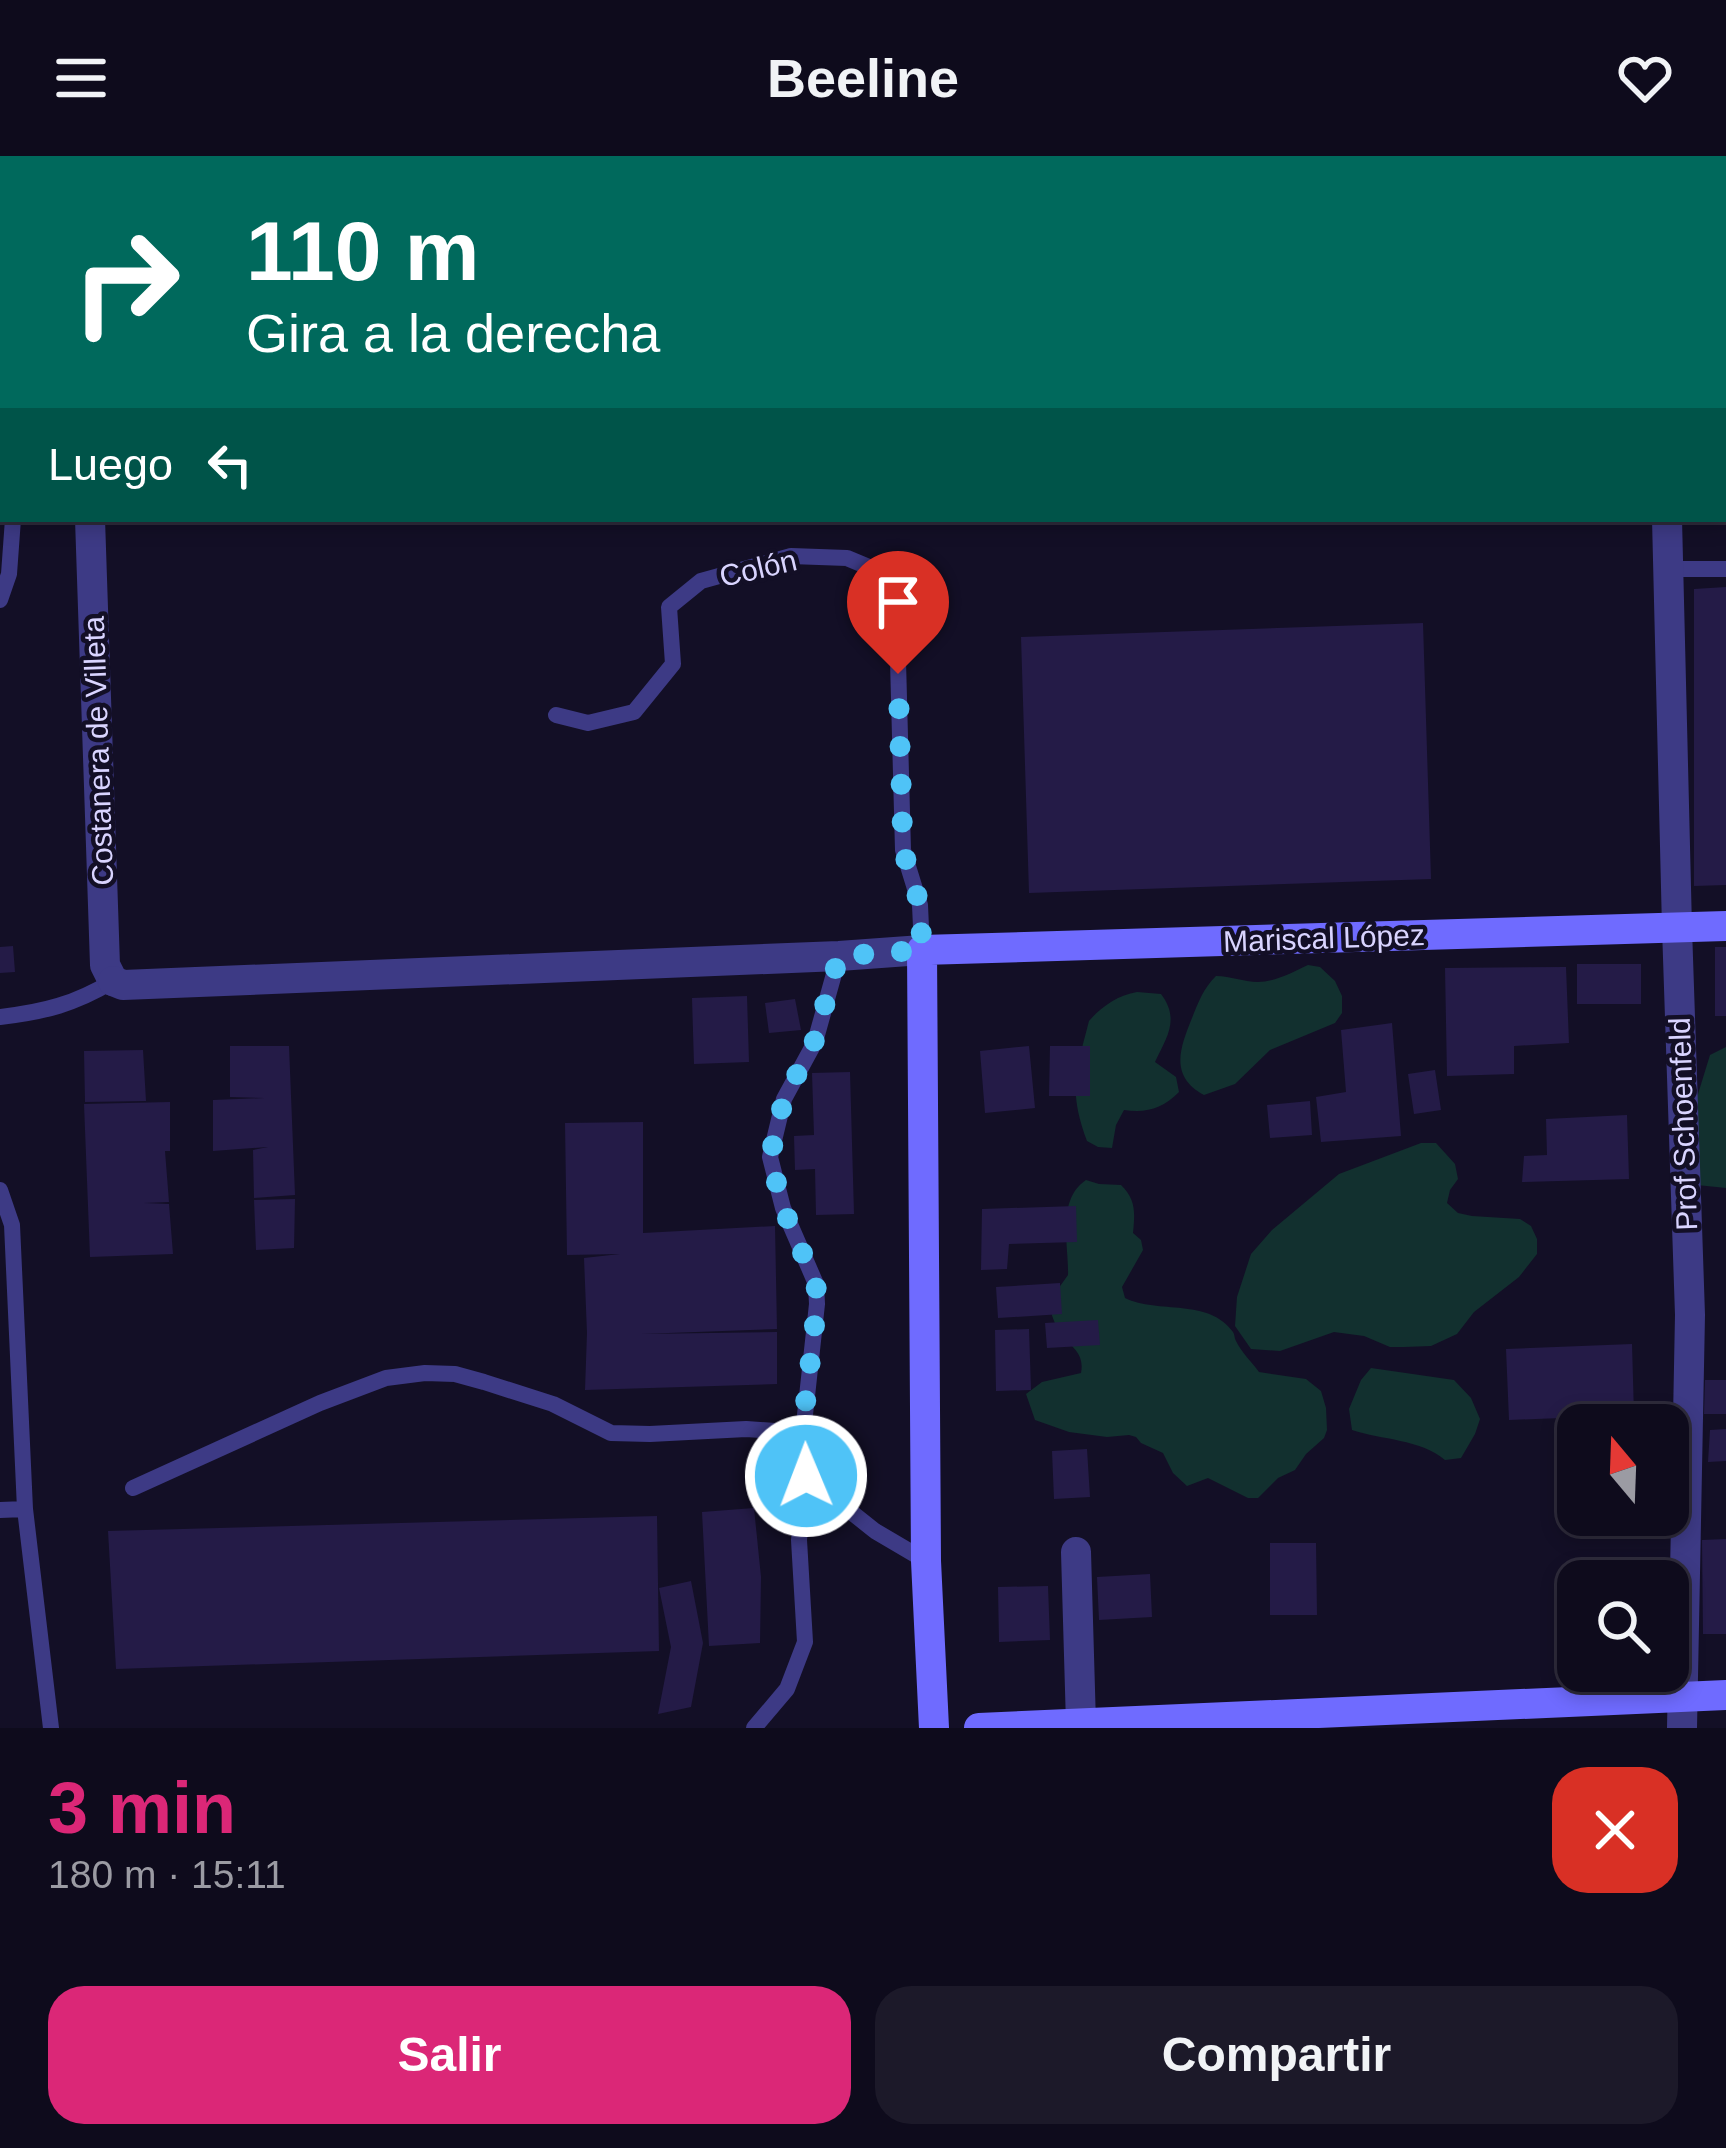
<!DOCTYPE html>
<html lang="es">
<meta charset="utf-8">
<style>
:root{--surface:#0e0b1c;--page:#1c1929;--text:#f1f3f6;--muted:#9b9ba3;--line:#2e2b3b;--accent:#db2777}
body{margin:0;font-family:Helvetica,sans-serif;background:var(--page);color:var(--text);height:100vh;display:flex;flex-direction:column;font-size:45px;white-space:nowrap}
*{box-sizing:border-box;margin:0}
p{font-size:39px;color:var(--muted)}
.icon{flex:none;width:66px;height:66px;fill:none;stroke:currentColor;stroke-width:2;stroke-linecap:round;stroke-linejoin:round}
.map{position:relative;height:1572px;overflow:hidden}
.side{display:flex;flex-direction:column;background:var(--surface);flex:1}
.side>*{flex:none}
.hud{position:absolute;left:0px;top:0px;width:1728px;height:366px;box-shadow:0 6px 18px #0003,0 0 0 3px var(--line);background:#00695c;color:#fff;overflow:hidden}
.needle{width:78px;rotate:341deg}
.controls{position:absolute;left:1557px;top:1248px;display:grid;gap:24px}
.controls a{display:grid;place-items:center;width:132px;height:132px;border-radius:24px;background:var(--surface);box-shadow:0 6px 18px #0003,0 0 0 3px var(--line);font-size:60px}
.pin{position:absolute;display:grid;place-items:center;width:102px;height:102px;color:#fff;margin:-123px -51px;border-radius:50% 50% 50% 0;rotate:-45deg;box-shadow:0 0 12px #0007}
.pin .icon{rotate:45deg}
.me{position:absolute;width:132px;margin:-66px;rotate:359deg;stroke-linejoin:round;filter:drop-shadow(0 0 9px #0008)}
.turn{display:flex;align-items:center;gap:42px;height:252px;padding:0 48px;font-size:54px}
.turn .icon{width:156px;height:156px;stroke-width:2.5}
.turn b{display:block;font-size:84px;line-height:102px}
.then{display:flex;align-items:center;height:114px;padding:0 48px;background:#0003;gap:24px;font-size:45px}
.round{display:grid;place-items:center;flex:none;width:126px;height:126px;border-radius:36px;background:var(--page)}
.overview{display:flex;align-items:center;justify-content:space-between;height:204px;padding:0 48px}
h1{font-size:72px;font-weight:800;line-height:90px;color:var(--accent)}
.primary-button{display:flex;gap:24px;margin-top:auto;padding:24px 48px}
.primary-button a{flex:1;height:138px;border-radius:36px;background:var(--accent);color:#fff;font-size:48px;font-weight:800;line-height:138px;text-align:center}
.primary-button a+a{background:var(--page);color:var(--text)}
header{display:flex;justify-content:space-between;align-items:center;height:156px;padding:0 48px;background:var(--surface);font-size:54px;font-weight:800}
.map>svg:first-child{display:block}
</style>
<header><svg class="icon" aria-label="menu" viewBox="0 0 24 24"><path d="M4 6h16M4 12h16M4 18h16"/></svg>Beeline<svg class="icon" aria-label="heart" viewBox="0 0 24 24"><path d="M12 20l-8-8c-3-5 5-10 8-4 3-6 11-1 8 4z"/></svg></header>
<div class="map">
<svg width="1726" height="1572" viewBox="0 0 1726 1572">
<rect width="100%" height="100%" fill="#130f26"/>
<path fill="#12302f" d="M1308 809 1320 811 1335 825 1342 840V857L1335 867 1270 894 1235 928 1204 939C1169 920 1180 892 1192 862 1199 845 1203 833 1216 820 1231 820 1243 826 1258 826 1275 826 1293 816 1308 809Z
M1137 836 1161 838C1180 863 1167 881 1155 906L1176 921 1179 936C1162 953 1147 957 1124 954L1116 969 1112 992 1098 991 1087 985C1068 934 1076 916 1089 865 1101 851 1118 839 1137 836Z
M1726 891V1032L1697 1029 1690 950 1698 938 1710 899Z
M1421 987H1436L1455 1008 1458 1023 1450 1034 1447 1047 1458 1057 1472 1060 1520 1063 1531 1070 1537 1083V1098L1519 1121 1474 1156 1457 1178 1431 1190 1404 1191H1390L1364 1180 1334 1176 1280 1195 1251 1193 1235 1170 1237 1141 1251 1098 1272 1074 1339 1018Z
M1086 1024 1099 1028 1121 1029C1136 1044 1135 1056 1133 1077L1141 1084 1143 1094 1122 1131 1125 1142C1158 1158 1209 1142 1233 1176 1235 1179 1234 1182 1236 1185 1241 1196 1252 1206 1259 1216L1306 1223 1321 1235 1326 1252 1327 1274 1324 1282 1306 1298 1295 1314 1278 1322 1258 1342H1248L1208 1322 1187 1330 1173 1317 1163 1297 1141 1287 1136 1281 1129 1279 1107 1281 1069 1276 1035 1264 1026 1238 1042 1226 1081 1217C1085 1196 1070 1191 1059 1175 1054 1167 1051 1156 1048 1147L1068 1119C1069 1090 1056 1044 1086 1024Z
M1371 1212 1454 1224 1471 1242 1480 1263 1475 1278 1461 1302 1445 1304C1420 1283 1382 1284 1352 1274L1349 1253 1361 1224Z"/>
<path fill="#241b47" d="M1726 431V729L1694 730V433Z
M1423 467 1431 723 1029 737 1021 481Z
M13 790 15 816 0 817V791Z
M1715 791H1726V860H1715Z
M1577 808H1641V848H1577Z
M1566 811 1569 887 1514 890V918L1447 920 1445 812Z
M747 840 749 906 694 908 692 842Z
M795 843 801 874 769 877 765 847Z
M1392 867 1401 980 1321 986 1316 941 1346 936 1341 874Z
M230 890H289L295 1039 254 1042 253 994 268 991 213 995V944L265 942 230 941Z
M1029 890 1035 952 985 957 980 895Z
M1050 890H1090V940H1049Z
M143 894 146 945 85 946 84 895Z
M1435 914 1441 954 1414 958 1408 918Z
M850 916 854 1058 816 1059 815 1013 795 1014 794 980 814 979 812 917Z
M1310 945 1312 979 1270 982 1267 949Z
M170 946V995H165L169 1046 144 1047 169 1048 173 1098 90 1101 84 948Z
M1627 959 1629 1023 1522 1026 1524 1000 1547 999 1546 963Z
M643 966V1077L775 1070 777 1173 641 1178 777 1176V1228L585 1234 587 1177 584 1102 620 1098 567 1099 565 967Z
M295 1043 294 1092 256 1094 254 1044Z
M1076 1050 1077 1086 1009 1088 1007 1113 981 1114 982 1053Z
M1060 1127 1062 1158 998 1162 996 1131Z
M1098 1164 1100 1189 1047 1192 1045 1167Z
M1029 1173 1031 1234 996 1235 995 1174Z
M1632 1188 1634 1259 1509 1264 1506 1193Z
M1705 1224H1726V1258H1704Z
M1726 1273V1305L1708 1306 1710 1274Z
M1087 1293 1090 1341 1054 1343 1052 1295Z
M754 1352 761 1421 760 1487 709 1490 702 1356Z
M657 1360 659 1495 116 1513 108 1375Z
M1726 1383V1478H1703L1702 1384Z
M1270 1387H1316L1317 1459H1270Z
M1150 1418 1152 1461 1099 1464 1097 1421Z
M691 1425 703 1487 691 1551 658 1558 671 1491 659 1432Z
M1048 1430 1050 1484 999 1486 998 1431Z"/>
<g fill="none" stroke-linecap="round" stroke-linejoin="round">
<path stroke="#3d3a85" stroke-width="16" d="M1668 413H1726
M0 444 9 418 13 363
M556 559 588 567 634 556 673 508 669 451 701 425 791 400 847 402 871 412 896 429 903 694 920 749 922 794
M0 861C44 856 75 848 113 825
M0 1034 12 1069 25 1353 51 1572
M806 1320 875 1375 926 1405
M133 1332 320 1247 386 1222 425 1217 455 1218 484 1226 553 1248 611 1277 650 1278 746 1273 803 1277
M0 1354 25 1353
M754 1572 787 1533 805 1486 799 1384 806 1320 803 1277 817 1148 816 1128 783 1052 770 1001 784 943 815 886 839 800"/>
<path stroke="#3d3a85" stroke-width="24" d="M1695 3V0
M1725 198H1726"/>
<path stroke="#3d3a85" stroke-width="30" d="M76 0V3
M898 0V3
M1659 0V3
M1725 240H1726
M90 363 105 809 113 825
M1667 363 1677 772 1690 1159 1682 1572
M1076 1396 1081 1568"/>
<path stroke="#3d3a85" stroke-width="30" d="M113 825 123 829 839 800 922 794"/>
<path stroke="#6f6bff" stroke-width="30" d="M934 1572 926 1405 922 794 1726 770
M979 1572 1726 1539"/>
</g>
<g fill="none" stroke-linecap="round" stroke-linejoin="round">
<path stroke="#4fc3f7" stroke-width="21" stroke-dasharray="0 37.8" d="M806 1320 802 1277 817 1148 816 1128 783 1052 770 1001 784 943 814 886 839 800 922 794 920 749 903 694 898 518"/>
</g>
<g text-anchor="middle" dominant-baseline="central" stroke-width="9" stroke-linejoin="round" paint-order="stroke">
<g font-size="30" fill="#d9d4ff" stroke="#130f26">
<text transform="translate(758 412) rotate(-13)">Colón</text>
<text transform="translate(98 595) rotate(-92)">Costanera de Villeta</text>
<text transform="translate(1324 782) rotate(-2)">Mariscal López</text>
<text transform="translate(1683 968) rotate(-92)">Prof Schoenfeld</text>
</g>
</g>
</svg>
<div class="controls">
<a><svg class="needle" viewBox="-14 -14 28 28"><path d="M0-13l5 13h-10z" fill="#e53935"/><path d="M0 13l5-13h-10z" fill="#9b9ba3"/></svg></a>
<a><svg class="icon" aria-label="search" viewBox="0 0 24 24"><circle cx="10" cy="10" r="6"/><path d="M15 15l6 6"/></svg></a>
</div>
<div class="pin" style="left:898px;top:518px;background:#d93025"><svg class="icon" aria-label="arrive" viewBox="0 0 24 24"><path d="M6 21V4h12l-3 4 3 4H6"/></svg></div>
<svg class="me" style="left:806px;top:1320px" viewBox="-20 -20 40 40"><circle r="17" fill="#4fc3f7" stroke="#fff" stroke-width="3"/><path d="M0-11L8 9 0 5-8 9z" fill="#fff"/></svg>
<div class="hud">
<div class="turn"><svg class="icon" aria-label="right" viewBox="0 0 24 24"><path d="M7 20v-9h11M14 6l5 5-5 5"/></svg><div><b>110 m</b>Gira a la derecha</div></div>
<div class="then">Luego<svg class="icon" aria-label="left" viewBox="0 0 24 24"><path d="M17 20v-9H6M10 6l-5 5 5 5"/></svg></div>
</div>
</div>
<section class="side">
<div class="overview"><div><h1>3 min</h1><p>180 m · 15:11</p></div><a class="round" style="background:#d93025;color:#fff"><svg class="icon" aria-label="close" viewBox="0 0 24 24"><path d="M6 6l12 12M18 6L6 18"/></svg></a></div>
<div class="primary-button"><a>Salir</a><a>Compartir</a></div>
</section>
